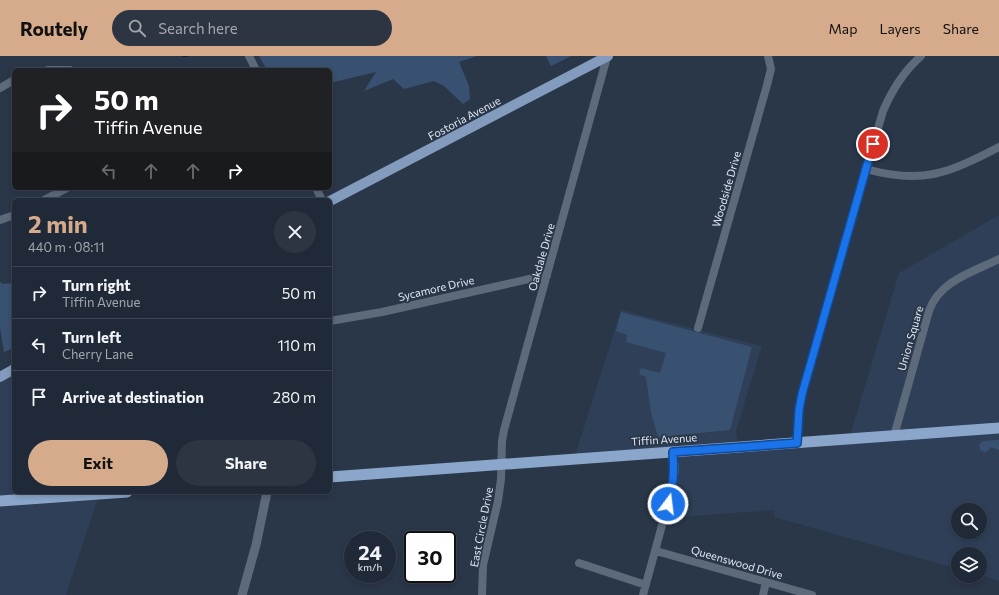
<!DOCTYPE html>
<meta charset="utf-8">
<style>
:root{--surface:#202937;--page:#2d3542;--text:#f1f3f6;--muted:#a2a6ad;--line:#3d4552;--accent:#d6ab8b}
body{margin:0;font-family:Commissioner,sans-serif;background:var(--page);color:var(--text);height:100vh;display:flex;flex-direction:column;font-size:15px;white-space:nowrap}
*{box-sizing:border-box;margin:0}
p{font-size:13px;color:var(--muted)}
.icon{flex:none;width:22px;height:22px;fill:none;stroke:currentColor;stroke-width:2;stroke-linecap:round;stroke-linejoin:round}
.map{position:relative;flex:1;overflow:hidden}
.sheet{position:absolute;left:12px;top:142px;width:320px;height:296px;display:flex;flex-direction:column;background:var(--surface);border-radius:6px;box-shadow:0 2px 6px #0003,0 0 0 1px var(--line)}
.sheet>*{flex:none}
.banner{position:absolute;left:12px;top:12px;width:320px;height:122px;border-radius:6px;box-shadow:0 2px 6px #0003,0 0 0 1px var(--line);background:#202124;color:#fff;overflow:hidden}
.tools{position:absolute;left:951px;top:447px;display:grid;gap:8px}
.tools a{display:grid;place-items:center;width:36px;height:36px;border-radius:50%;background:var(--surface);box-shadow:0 2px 6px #0003,0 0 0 1px var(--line);font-size:20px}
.speed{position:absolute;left:344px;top:475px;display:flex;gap:8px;font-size:20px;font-weight:700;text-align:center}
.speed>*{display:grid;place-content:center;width:52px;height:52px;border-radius:50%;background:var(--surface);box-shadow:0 2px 6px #0003,0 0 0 1px var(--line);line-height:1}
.speed small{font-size:10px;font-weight:400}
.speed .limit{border:2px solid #111;border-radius:6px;background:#fff;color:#111}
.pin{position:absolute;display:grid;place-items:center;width:34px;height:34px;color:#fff;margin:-17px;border:2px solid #fff;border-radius:50%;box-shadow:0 1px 4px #0007}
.me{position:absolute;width:44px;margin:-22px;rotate:15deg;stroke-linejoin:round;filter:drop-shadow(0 0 3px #0008)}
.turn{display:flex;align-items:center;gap:14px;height:84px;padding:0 16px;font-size:18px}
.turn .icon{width:52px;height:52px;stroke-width:2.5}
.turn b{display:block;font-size:28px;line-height:34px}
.lanes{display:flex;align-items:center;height:38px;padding:0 16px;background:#0003;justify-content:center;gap:20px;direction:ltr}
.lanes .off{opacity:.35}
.round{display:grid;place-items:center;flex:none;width:42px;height:42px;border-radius:21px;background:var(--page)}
.summary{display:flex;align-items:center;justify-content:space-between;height:68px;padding:0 16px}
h1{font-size:24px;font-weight:700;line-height:30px;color:var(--accent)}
.action{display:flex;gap:8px;margin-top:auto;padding:8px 16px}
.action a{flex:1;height:46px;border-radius:24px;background:var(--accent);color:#111;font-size:16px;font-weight:700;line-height:46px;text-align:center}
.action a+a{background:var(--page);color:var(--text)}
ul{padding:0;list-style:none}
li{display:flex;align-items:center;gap:12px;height:52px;padding:0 16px;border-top:1px solid var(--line)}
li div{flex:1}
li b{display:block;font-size:15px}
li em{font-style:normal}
header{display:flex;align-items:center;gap:24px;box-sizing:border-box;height:56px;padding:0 20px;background:var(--accent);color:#111}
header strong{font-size:19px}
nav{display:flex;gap:22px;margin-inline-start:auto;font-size:14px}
.search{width:280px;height:36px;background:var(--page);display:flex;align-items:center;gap:10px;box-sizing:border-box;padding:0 14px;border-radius:22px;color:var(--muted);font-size:15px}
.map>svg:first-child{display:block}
</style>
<header>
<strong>Routely</strong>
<div class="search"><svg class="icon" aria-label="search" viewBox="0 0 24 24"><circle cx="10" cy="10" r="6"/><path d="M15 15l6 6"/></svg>Search here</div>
<nav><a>Map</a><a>Layers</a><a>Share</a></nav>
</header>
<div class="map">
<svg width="999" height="539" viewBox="0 0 999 539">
<rect width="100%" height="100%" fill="#2a3749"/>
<path fill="#2e3f57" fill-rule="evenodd" d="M999 159V525L980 519V498H958V513L774 461 775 454 664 462 673 429V396L574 403 621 254 762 290 736 375 739 391 849 383 899 217ZM958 454H980V476H958Z
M14 314V436H100L66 539H0V322Z"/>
<path fill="#395171" d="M259 0H477L459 6 469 30 470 43 463 48 444 30 434 25 404 33 393 23 364 35 376 16 330 27V14H267Z
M546 0H571L551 10Z
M0 226 3 228 14 227V292L4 296 0 272Z
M621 256 752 291 730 374 658 381 651 357 646 321 639 318 641 312 660 317 666 297 626 286 627 279 616 275Z
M999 384V394L990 391 988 395 984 396 980 394 979 389 983 385Z"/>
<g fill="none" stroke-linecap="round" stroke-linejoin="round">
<path stroke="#082140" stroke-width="2" d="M183 0H187"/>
<path stroke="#5d6a7a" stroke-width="8" d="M249 0 256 14
M48 14H70
M0 32 14 24
M866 113C922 129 949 117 999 91
M316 132 322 144
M44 144 67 132
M0 164 14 159
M330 265 382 256 547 219
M698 272 767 29 771 13 768 0
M894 380 929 255C939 225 973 216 999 203
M797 387 799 354 802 338 883 55C892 34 903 16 921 0
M656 495 812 539
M579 507 646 529
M482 539 483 509 498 445 501 423 502 385 504 374 607 1
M643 539 673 429 675 412 673 396
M763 539 766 526"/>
<path stroke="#5d6a7a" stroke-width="9" d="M242 539 256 489 267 436"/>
<path stroke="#839cbd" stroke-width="10" d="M330 145 608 0
M0 321 14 313"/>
<path stroke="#8aa6ca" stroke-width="11" d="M330 421 999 372
M0 445 127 436"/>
</g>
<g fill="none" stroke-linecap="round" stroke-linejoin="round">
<g stroke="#114b97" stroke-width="10">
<path id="route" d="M668 448C674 427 674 417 673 396L797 387 799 354 802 338 873 88"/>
</g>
<use href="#route" stroke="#1a73e8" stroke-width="7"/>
</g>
<g text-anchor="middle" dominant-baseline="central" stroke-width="3.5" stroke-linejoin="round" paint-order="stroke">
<g font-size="11" fill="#dfe7f3" stroke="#2a3749">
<text transform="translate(464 62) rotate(-28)">Fostoria Avenue</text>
<text transform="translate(726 133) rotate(-74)">Woodside Drive</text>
<text transform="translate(541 201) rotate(-74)">Oakdale Drive</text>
<text transform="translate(436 232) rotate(-13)">Sycamore Drive</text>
<text transform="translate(910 282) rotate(-74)">Union Square</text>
<text transform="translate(664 383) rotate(-4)">Tiffin Avenue</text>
<text transform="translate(481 471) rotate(-79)">East Circle Drive</text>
<text transform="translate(737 506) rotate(16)">Queenswood Drive</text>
</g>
</g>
</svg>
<div class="tools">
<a><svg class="icon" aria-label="search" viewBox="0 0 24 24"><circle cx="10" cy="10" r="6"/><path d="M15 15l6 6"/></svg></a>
<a><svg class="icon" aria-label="layers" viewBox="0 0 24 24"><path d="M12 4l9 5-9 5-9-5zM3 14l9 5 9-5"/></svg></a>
</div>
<div class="speed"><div>24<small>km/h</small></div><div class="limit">30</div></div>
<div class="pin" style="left:873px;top:88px;background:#d93025"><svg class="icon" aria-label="arrive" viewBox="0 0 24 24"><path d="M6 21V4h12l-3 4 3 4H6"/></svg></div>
<svg class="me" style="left:668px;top:448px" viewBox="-20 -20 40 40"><circle r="17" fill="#1a73e8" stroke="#fff" stroke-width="3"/><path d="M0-11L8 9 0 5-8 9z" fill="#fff"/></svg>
<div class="banner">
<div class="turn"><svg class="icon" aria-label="right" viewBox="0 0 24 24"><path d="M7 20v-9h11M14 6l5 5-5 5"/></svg><div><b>50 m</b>Tiffin Avenue</div></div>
<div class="lanes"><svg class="icon off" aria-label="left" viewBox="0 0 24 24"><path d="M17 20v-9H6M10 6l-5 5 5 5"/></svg><svg class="icon off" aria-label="ahead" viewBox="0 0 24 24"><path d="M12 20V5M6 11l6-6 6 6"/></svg><svg class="icon off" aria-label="ahead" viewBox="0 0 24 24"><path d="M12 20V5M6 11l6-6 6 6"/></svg><svg class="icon" aria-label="right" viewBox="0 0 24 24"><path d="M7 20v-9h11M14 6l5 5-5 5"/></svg></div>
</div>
<section class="sheet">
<div class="summary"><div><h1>2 min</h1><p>440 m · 08:11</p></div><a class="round"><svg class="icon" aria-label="close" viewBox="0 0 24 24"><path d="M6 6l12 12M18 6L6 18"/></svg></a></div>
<ul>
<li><svg class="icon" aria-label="right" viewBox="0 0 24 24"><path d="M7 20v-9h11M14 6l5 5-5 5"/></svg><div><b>Turn right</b><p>Tiffin Avenue</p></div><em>50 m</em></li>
<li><svg class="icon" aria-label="left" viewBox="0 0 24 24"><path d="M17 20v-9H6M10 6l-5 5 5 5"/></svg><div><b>Turn left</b><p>Cherry Lane</p></div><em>110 m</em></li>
<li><svg class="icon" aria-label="arrive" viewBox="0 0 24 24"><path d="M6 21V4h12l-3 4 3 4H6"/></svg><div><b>Arrive at destination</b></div><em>280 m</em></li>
</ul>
<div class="action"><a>Exit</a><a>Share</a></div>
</section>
</div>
